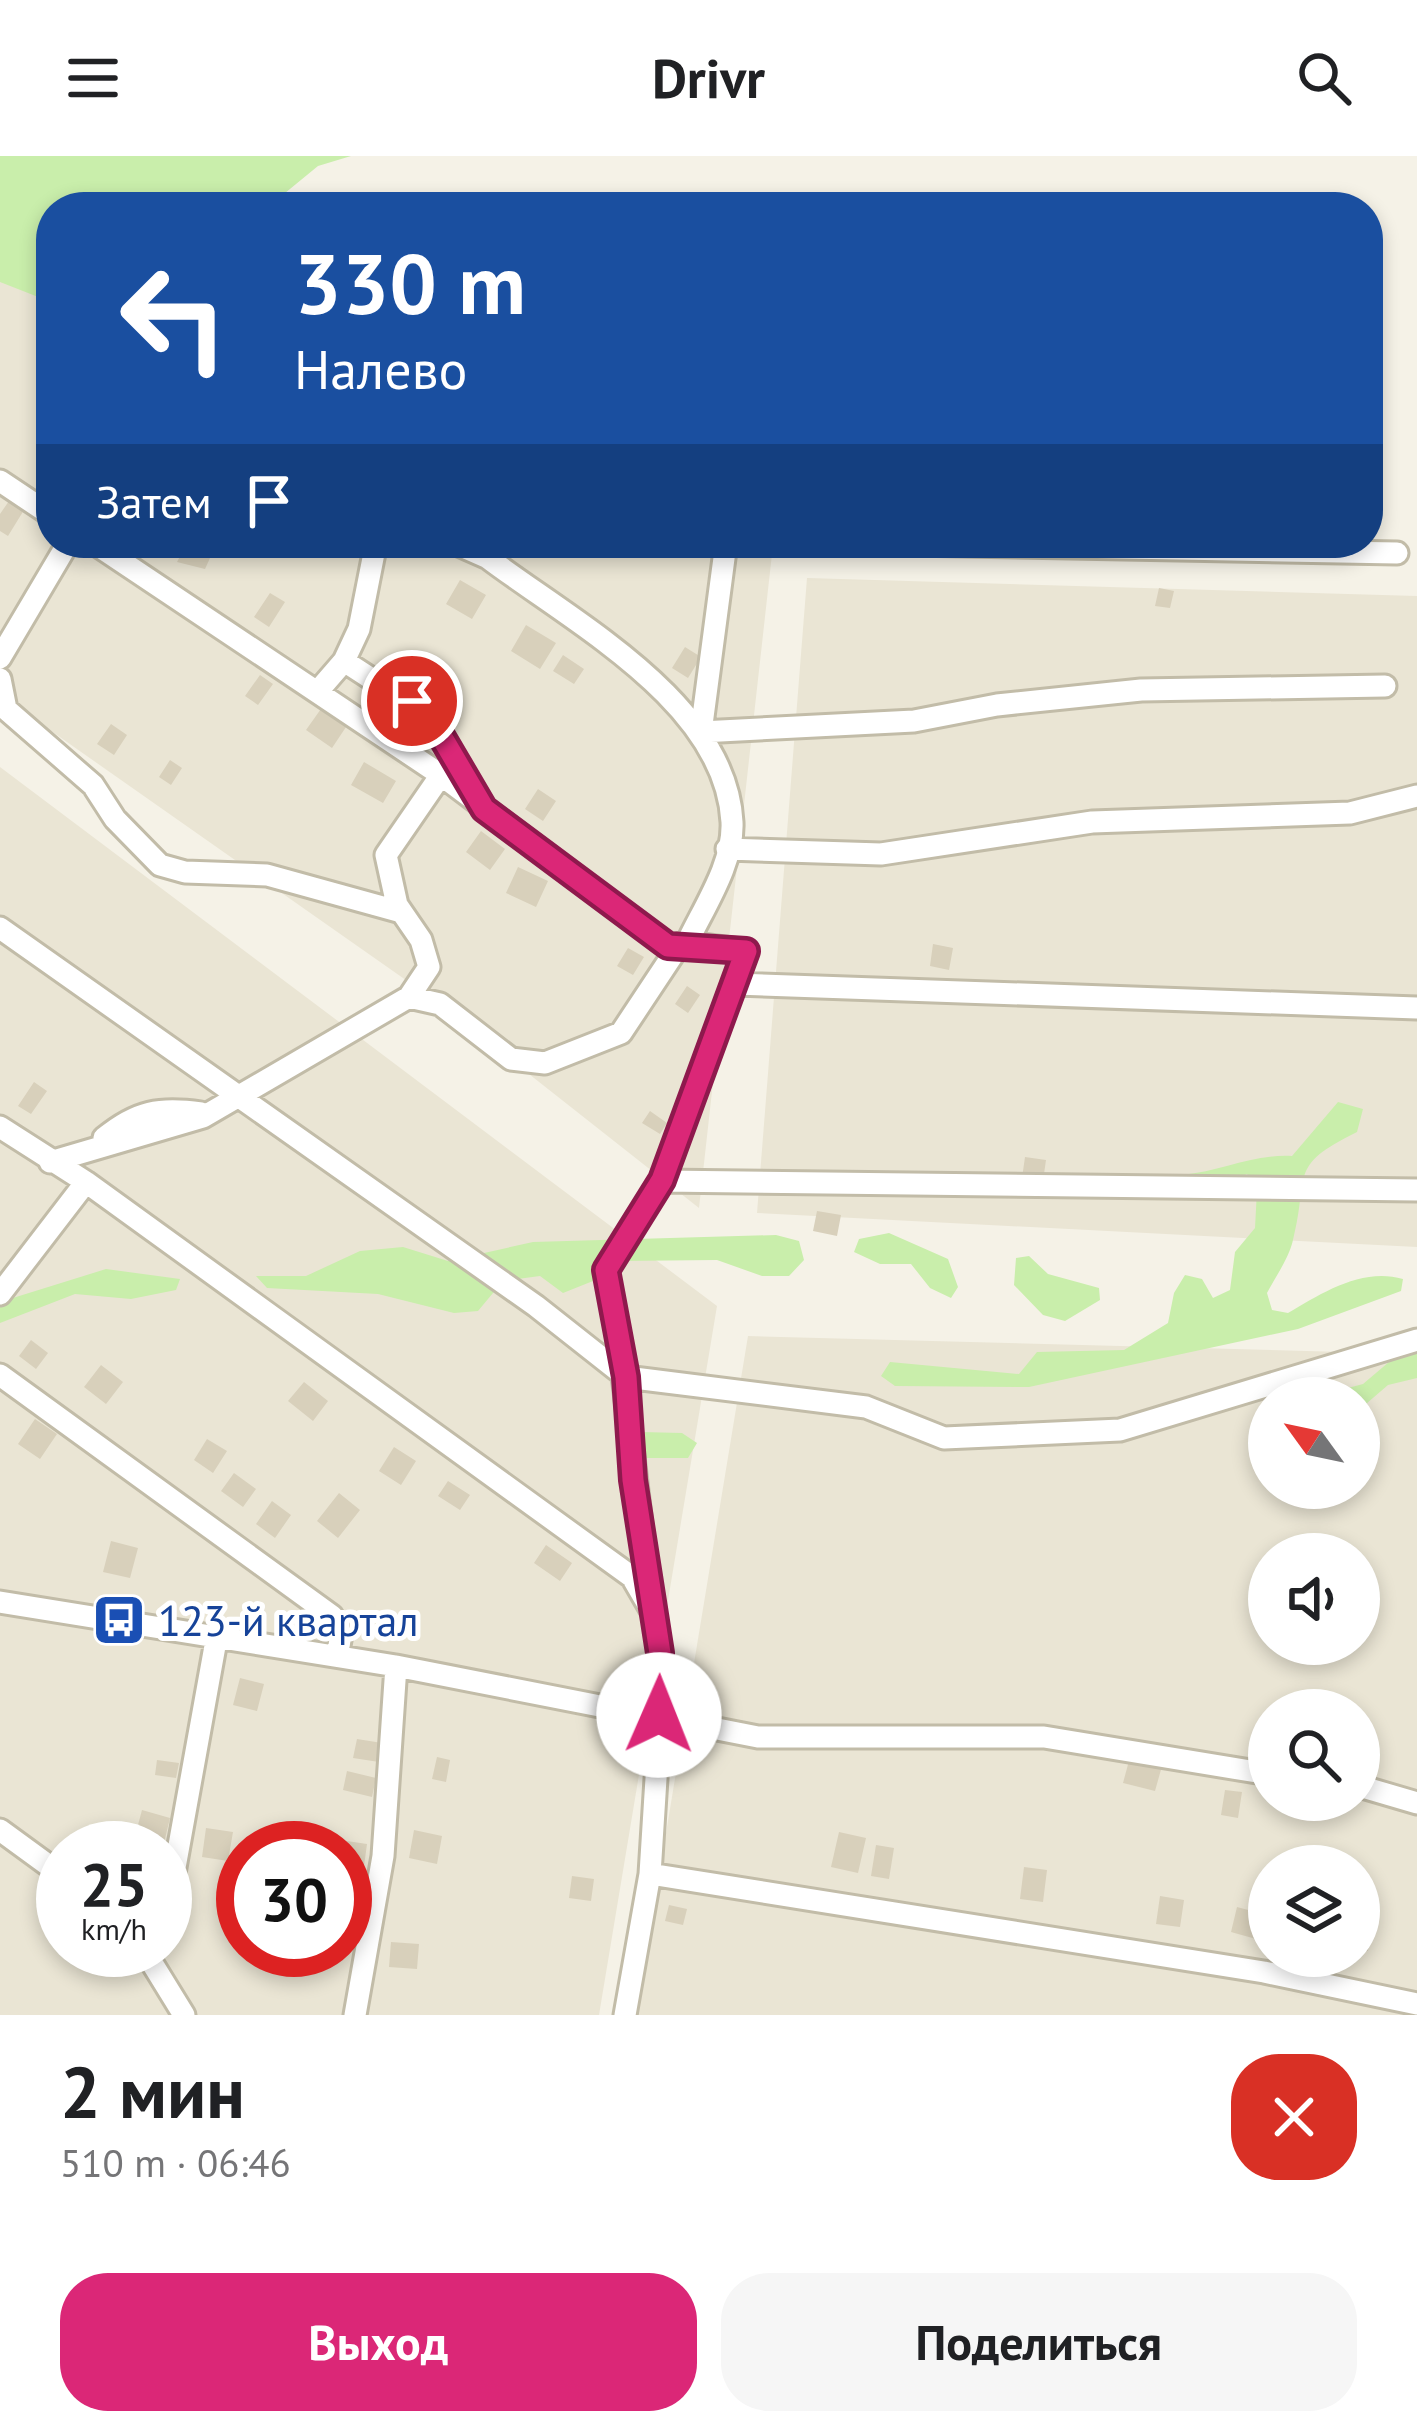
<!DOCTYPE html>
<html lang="ru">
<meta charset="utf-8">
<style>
:root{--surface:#fff;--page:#f6f6f6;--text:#202124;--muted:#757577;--accent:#db2777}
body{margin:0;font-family:"PT Sans",sans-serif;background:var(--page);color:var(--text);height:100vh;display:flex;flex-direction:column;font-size:45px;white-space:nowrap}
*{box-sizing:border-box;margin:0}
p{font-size:39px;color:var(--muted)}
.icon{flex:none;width:66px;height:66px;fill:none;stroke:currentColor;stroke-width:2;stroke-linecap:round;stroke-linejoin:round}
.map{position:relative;height:1859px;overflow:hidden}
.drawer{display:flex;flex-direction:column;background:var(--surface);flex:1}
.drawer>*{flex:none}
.hud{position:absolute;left:36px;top:36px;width:1347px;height:366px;border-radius:48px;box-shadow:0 6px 18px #0003;background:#1a4fa0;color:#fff;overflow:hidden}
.needle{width:78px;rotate:303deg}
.tools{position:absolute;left:1248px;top:1221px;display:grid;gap:24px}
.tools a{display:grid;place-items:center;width:132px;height:132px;border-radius:50%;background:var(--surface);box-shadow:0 6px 18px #0003;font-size:60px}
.speed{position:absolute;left:36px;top:1665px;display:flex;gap:24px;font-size:60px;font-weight:700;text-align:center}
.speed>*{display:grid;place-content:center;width:156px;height:156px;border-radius:50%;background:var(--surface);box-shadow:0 6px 18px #0003;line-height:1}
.speed small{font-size:30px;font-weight:400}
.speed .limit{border:18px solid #d22;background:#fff;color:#111}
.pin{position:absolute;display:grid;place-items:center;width:102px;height:102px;color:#fff;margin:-51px;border:6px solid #fff;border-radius:50%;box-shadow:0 3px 12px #0007}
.me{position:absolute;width:132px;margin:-66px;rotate:1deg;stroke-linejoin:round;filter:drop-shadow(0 0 9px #0008)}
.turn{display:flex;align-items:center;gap:42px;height:252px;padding:0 60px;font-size:54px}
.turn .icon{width:156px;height:156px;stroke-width:2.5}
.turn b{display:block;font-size:84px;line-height:102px}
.then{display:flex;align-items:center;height:114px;padding:0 60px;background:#0003;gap:24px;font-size:45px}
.round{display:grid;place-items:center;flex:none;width:126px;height:126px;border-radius:48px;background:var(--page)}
.head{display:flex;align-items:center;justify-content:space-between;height:204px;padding:0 60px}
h1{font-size:72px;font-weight:700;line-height:90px}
.button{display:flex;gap:24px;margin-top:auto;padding:24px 60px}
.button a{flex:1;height:138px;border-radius:48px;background:var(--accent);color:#fff;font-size:48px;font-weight:700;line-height:138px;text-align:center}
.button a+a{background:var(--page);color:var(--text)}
header{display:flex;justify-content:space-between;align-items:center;height:156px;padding:0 60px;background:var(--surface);font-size:54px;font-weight:700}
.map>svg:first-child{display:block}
</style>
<header><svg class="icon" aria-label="menu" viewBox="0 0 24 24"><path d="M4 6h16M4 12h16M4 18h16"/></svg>Drivr<svg class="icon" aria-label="search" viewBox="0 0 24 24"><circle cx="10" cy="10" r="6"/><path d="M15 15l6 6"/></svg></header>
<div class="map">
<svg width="1417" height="1859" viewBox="0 0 1417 1859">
<rect width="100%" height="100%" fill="#f5f2e7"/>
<path fill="#eae5d4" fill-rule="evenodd" d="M0 21 51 51V387H756L772 398 699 1052 440 848 0 539Z
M807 422 1417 440V1091L757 1057Z
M0 611 717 1150 599 1859H0ZM63 1692H165V1794H63ZM243 1692H345V1794H243Z
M748 1180 1417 1198V1859H636ZM1269 1242H1359V1332H1269ZM1269 1398H1359V1488H1269ZM1269 1554H1359V1644H1269ZM1269 1710H1359V1800H1269Z"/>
<path fill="#c9eeab" d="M0 0H351L318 10 268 51H51V146L0 126Z
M1338 946 1363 953 1357 976C1286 1011 1310 1018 1293 1084 1289 1102 1276 1120 1267 1137L1272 1154 1288 1157C1322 1137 1362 1111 1403 1123L1401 1135 1298 1173 1029 1231 895 1230 881 1220 890 1206 1019 1218 1037 1196 1124 1194 1168 1167 1174 1137 1185 1119 1202 1123 1213 1142 1230 1134 1235 1096 1255 1072 1257 1034 1247 1018 1196 1041 1177 1036 1182 1019C1222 1015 1252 998 1292 1000Z
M889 1077 948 1103 958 1131 951 1142 930 1132 911 1108H880L854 1096 859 1083Z
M776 1079 799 1085 804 1104 789 1120H762L717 1104 617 1105 593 1125 563 1137 540 1120 503 1125 478 1155 454 1157 378 1138 267 1132 256 1120H306L360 1095 403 1091 448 1105 533 1086Z
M1029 1100 1048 1118 1099 1132 1100 1144 1065 1165 1043 1159 1014 1129 1016 1102Z
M106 1113 180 1123 176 1134 131 1143 75 1138 0 1167V1146Z
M1409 1189 1417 1190V1222L1388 1229 1359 1254V1242H1310L1363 1228Z
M641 1276 682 1277 697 1287 688 1302H643L632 1291Z"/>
<path fill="#d8d0bb" d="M9 345 24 354 8 380 0 375V358Z
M187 387 215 391 205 413 177 406Z
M460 424 486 439 472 463 446 448Z
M1159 432 1174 435 1170 452 1155 450Z
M270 437 285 446 269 471 254 461Z
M526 469 556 487 540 513 511 495Z
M685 491 701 501 688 522 672 512Z
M563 499 584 513 574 528 553 515Z
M260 519 273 528 258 549 245 540Z
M323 550 348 568 332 592 306 574Z
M111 568 127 579 114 599 97 588Z
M170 604 182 612 171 629 159 621Z
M364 606 396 625 383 647 351 629Z
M538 633 556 645 543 665 525 653Z
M481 675 505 693 490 714 466 696Z
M518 711 548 725 536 751 506 737Z
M933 788 953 792 949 814 930 810Z
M628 792 644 801 633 819 617 810Z
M687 830 700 839 688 857 675 848Z
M34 926 47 935 31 958 18 950Z
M650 955 667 967 660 978 642 967Z
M1025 1001 1046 1004 1043 1025 1022 1022Z
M817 1055 841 1059 837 1080 813 1075Z
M31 1184 48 1197 36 1213 19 1200Z
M101 1209 123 1226 106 1248 84 1231Z
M304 1226 328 1245 313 1265 288 1245Z
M35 1263 57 1278 40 1303 18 1288Z
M207 1283 227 1295 213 1317 194 1304Z
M394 1291 416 1305 401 1329 379 1315Z
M234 1317 256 1333 243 1351 221 1335Z
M448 1325 470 1339 460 1354 438 1340Z
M339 1337 360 1354 338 1382 317 1365Z
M272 1345 291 1359 275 1382 256 1368Z
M111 1385 138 1392 130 1422 103 1416Z
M546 1389 572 1407 560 1425 534 1407Z
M240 1522 264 1528 257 1555 233 1549Z
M357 1583 382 1587 379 1606 353 1602Z
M437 1601 450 1604 446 1626 432 1623Z
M1130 1601 1162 1610 1155 1635 1123 1627Z
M157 1604 179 1607 176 1622 155 1619Z
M347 1615 376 1622 372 1641 343 1634Z
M1225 1634 1242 1636 1238 1662 1221 1659Z
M142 1654 170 1662 164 1687 135 1680Z
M206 1672 233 1676 228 1705 202 1701Z
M414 1674 442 1680 437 1708 409 1702Z
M839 1676 866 1682 858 1717 831 1711Z
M340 1684 367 1688 364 1710 345 1707Z
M876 1689 894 1692 889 1723 871 1720Z
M1024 1711 1047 1714 1043 1746 1020 1743Z
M572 1720 594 1723 591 1745 569 1742Z
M1160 1740 1184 1744 1180 1771 1156 1768Z
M669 1749 687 1753 683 1769 665 1765Z
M1237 1751 1263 1758 1256 1783 1231 1776Z
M1359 1764 1371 1766 1368 1795 1359 1794Z
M391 1786 419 1788 417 1813 389 1811Z"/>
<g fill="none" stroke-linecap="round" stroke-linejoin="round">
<g stroke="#c2bca8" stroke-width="27">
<path id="minor" d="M0 325 51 359
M94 387 441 619 668 790 687 787C704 751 734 707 732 666 726 547 574 467 488 402L454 387
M726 387 701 576 914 565 997 549 1141 534 1385 530
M855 387 1397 397
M0 502 68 387
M344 505 430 561 478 642
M0 523 6 553
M318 535 344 505 359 473 376 387
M0 548 93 629 115 663 160 709 185 716 267 719 401 756
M727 693 881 698 1092 666 1350 657 1417 640
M0 772 536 1150 626 1221 866 1251 944 1282 1120 1274 1417 1184
M736 828 1417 852
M409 841 440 848 511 903 545 907 621 877 678 791
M0 971 86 1026 632 1421 654 1459 660 1497V1559L650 1718 625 1859
M104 982C137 955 160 951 201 957
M50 1006 203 961 409 841 429 811 421 784 397 749 386 699 441 619
M662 1025 1417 1034
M0 1138 86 1026
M0 1219 332 1460 341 1479 337 1500
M651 1444C635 1334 627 1223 606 1114L662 1025 746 795 687 787
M0 1446 396 1510 758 1581H1044L1269 1618
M1359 1630 1417 1647
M0 1674 63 1720
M650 1718 1264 1816 1417 1848
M165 1767 217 1479
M144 1794 184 1859
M355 1859 383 1700 396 1510"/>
</g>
<use href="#minor" stroke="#fff" stroke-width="21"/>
</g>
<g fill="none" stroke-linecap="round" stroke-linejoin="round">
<g stroke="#8e194d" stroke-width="30">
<path id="route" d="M412 545 430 561 484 653 668 790 746 795 662 1024 606 1114 626 1221 633 1324 660 1497 659 1559"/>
</g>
<use href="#route" stroke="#db2777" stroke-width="21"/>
</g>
<defs>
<g id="bus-square" transform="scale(2.7)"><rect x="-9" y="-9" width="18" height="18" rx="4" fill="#1a4fb4" stroke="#fff"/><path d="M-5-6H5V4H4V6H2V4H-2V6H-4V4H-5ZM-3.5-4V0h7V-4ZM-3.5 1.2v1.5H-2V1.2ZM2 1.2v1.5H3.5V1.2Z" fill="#fff"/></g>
</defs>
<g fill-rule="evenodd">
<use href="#bus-square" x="119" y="1464"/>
</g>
<g text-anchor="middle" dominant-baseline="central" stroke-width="10" stroke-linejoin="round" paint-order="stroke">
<g font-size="42" fill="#164399" stroke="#fff" text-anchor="start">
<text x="158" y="1464">123-й квартал</text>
</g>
</g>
</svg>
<div class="tools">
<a><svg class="needle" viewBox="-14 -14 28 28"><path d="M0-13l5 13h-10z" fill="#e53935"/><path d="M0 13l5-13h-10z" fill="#757577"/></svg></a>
<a><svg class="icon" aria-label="sound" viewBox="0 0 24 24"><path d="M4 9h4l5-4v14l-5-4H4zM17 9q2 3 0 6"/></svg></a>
<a><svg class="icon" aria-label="search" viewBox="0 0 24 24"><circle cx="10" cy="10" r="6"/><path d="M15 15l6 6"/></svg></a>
<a><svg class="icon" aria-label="layers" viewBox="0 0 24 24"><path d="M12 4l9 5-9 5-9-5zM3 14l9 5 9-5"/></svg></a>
</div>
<div class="speed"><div>25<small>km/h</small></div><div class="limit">30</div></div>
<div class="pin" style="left:412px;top:545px;background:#d93025"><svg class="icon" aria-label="arrive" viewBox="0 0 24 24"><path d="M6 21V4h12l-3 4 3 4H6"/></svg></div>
<svg class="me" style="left:659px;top:1559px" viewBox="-20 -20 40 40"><circle r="19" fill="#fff"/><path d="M0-13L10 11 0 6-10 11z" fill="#db2777"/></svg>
<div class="hud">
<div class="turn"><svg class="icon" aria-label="left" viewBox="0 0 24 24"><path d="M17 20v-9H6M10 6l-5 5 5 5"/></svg><div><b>330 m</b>Налево</div></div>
<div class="then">Затем<svg class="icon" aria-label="arrive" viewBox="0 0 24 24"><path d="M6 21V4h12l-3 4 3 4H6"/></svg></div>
</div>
</div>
<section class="drawer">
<div class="head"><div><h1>2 мин</h1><p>510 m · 06:46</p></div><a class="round" style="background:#d93025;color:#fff"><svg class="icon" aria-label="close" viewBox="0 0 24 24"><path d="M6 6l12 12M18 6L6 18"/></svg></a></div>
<div class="button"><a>Выход</a><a>Поделиться</a></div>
</section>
